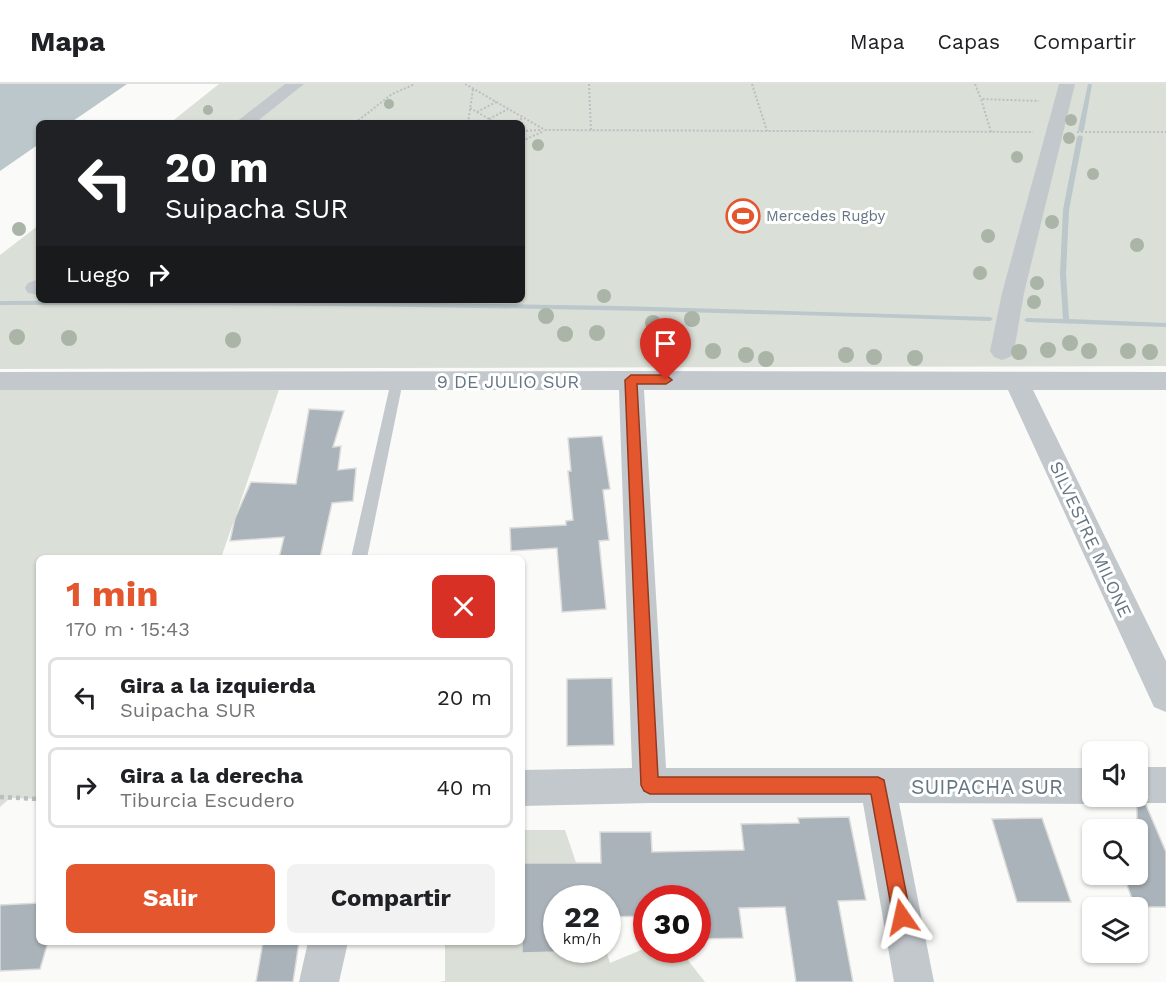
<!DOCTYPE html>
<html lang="es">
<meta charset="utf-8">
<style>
:root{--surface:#fff;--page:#f2f2f2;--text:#202124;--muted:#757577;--line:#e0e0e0;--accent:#e4572e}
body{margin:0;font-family:"Work Sans",sans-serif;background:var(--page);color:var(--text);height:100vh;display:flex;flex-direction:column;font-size:22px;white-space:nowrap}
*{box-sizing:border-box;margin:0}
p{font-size:20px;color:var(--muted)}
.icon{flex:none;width:33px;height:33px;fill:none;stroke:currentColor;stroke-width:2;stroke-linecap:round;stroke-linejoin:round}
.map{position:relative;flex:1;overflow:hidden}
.panel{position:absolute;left:36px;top:471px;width:489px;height:390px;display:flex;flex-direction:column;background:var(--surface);border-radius:9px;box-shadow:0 2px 4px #0004}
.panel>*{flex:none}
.guide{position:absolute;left:36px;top:36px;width:489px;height:183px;border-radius:9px;box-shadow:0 2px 4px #0004;background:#202124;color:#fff;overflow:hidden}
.controls{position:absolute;left:1082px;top:657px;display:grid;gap:12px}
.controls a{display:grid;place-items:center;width:66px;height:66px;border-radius:9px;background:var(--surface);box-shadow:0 2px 4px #0004;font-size:30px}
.speed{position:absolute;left:543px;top:801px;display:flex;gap:12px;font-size:30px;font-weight:700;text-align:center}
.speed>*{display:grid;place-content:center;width:78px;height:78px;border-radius:50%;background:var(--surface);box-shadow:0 2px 4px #0004;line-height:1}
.speed small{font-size:15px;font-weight:400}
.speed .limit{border:9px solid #d22;background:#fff;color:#111}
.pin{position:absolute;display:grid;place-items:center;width:51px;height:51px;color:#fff;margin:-62px -26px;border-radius:50% 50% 50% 0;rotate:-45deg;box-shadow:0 0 6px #0007}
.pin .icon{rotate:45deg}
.me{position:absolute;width:66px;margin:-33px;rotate:349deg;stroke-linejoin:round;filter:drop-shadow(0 0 4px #0008)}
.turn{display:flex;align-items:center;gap:21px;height:126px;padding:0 30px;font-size:27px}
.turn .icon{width:78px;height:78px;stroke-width:2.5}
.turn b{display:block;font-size:42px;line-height:51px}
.then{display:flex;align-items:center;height:57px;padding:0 30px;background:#0003;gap:12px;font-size:22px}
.round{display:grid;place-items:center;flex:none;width:63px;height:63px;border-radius:9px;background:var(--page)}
.summary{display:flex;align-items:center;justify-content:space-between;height:102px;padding:0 30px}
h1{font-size:36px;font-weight:700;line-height:45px;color:var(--accent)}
.button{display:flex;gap:12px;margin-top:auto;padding:12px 30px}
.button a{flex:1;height:69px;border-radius:9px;background:var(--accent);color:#fff;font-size:24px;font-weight:700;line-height:69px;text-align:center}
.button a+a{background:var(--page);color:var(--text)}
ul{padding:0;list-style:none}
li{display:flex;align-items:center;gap:18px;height:81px;margin:0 12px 9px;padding:0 18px;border:3px solid var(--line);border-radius:9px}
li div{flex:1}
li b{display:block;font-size:22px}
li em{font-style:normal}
header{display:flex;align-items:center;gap:36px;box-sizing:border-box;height:84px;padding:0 30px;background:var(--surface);border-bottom:2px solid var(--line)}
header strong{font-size:28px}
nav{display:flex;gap:33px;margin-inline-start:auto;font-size:21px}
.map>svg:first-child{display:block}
</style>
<header>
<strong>Mapa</strong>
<nav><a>Mapa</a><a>Capas</a><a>Compartir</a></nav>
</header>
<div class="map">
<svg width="1166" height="898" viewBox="0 0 1166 898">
<rect width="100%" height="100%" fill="#fafaf8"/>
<path fill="#dadfd7" d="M219 0H1166V282L0 285V171L39 141V216H522V39H170Z
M0 297H282L221 474H39V715L10 714 0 723Z
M522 746H565L588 814H556V866H606L610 879 646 864 680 866 705 898H438L445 897V858H522Z"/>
<path fill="#bbc7cb" d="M0 0H127L70 39H39V60L0 87Z"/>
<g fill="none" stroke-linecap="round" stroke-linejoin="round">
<path fill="#bbc7cb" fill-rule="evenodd" d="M1088 0H1092L1084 46 1081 48 1078 46Z
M1080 51 1083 53 1069 126 1066 190 1069 235 1166 239V243L1027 238 1024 236 1027 234 1063 235 1060 190 1063 126 1077 53Z
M248 216 619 222 990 233 993 235 990 237C660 226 330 219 0 221V217Z"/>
</g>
<path fill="#aab3b9" stroke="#dcdcda" stroke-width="1.5" d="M309 325 344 327 333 363 341 362 338 386 356 384 353 417 332 419 320 474H279L284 453 230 457 235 434 251 398 296 400Z
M602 352 610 405 603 406 609 456 599 457 606 525 562 528 557 464 511 467 510 444 566 441V437L573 436 568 387H571L568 354Z
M612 594 614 661 567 662V595Z
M1137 721H1146L1166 768V823H1135L1123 790H1137Z
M849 733 866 816 838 817 853 898H796L785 823 739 824 743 854 698 855V814H646V832L608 833V814H556V868L522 869V779H601L600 748H651L652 768 744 766 741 740 799 739 798 734Z
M1042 734 1071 818H1017L992 735Z
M39 819V858H48L40 885 0 887V821Z
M263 858H299L293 898H256Z"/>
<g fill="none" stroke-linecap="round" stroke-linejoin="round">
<path stroke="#bbbfc2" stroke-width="2" stroke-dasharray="2 2" stroke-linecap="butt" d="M465 0 545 46 1033 48
M589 0 591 47
M752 0 767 47
M975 0 981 15
M470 24 496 39
M477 28 496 18
M489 35 508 25
M355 39 392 10 415 0
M468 39 473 5
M513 39 523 34
M522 47 541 46
M991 48 981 15 1039 17
M1077 48H1166
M522 57 544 47"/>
<path stroke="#bbbfc2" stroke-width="4.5" stroke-dasharray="4 4" stroke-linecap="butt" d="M0 713 39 715"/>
<path fill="#c3c8cc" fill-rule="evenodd" d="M397 292 403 297 367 474H351L391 297Z"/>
<path fill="#c3c8cc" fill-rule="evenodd" d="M285 0H304L255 39H235Z
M1059 0H1075L1024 209 1014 267 1010 273 1002 276 994 273 990 267 1002 209Z
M39 195V211L28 209 25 204 28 199Z
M631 287 1166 288V306H1033L1166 577V628L1154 623 1008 306H644L666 684H1092V712H1105L1092 720 899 719 934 898H894L863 719H650L522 722V686L632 684 619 306H0V288Z
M1137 683H1166V719H1137L1125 713 1137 712Z
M308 858H348L339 898H299Z"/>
</g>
<g fill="#aab4a7">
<circle cx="389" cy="20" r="5"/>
<circle cx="208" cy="26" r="5"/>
<circle cx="1071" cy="36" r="6"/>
<circle cx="1069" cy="54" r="6"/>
<circle cx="538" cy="61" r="6"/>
<circle cx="1017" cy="73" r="6"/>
<circle cx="1093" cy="90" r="6"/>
<circle cx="1052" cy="138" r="7"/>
<circle cx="19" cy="145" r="7"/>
<circle cx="988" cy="152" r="7"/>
<circle cx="1137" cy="161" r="7"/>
<circle cx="980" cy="189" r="7"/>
<circle cx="1037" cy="199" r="7"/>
<circle cx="604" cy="212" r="7"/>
<circle cx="1034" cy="218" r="7"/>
<circle cx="546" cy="232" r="8"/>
<circle cx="692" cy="235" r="8"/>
<circle cx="653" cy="239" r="8"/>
<circle cx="597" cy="249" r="8"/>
<circle cx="565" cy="250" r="8"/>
<circle cx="17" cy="253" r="8"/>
<circle cx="69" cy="254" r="8"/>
<circle cx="233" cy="256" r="8"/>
<circle cx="1070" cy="259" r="8"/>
<circle cx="666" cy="260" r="8"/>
<circle cx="1048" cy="266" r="8"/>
<circle cx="713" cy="267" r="8"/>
<circle cx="1089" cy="267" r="8"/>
<circle cx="1128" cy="267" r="8"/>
<circle cx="1019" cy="268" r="8"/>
<circle cx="1150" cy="268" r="8"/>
<circle cx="746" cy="271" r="8"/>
<circle cx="846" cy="271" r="8"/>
<circle cx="874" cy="273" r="8"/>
<circle cx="915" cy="274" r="8"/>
<circle cx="766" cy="275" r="8"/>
</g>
<path fill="#e4572e" stroke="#94391e" stroke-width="1.5" d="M631 291H666L672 296 666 300H637L658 693H878L884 696 911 833 908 839 902 842 895 839 893 833 871 710H650L644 707 641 701 625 296Z"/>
<defs>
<g id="stadium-ring" transform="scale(1.725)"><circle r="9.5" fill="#fff" stroke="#e4572e" stroke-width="1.5"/><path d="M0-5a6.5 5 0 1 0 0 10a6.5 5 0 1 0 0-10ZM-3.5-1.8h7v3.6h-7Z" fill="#e4572e"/></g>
</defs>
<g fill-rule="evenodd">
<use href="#stadium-ring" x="743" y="132"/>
</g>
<g text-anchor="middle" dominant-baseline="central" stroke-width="6" stroke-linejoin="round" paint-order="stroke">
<g font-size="15" fill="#657683" stroke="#fff" text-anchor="start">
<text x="766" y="132">Mercedes Rugby</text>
</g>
<g font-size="18" fill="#657683" stroke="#fff">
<text x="508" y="297">9 DE JULIO SUR</text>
<text transform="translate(1091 455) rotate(65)">SILVESTRE MILONE</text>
</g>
<g font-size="21" fill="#657683" stroke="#fff">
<text x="987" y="702">SUIPACHA SUR</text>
</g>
</g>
</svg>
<div class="controls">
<a><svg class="icon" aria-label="sound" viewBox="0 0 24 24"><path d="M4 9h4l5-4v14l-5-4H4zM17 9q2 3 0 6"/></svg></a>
<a><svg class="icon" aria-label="search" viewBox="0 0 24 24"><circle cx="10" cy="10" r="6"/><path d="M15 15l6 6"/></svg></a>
<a><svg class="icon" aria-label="layers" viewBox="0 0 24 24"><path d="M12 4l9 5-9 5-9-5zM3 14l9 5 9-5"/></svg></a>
</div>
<div class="speed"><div>22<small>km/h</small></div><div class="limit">30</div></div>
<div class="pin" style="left:666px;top:296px;background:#d93025"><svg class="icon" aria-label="arrive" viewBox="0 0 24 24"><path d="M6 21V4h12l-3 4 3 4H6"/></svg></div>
<svg class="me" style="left:902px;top:833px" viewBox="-20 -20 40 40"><path d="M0-17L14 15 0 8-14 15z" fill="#e4572e" stroke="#fff" stroke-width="4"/></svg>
<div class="guide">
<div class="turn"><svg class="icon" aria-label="left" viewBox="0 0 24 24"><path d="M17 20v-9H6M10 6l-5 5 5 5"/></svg><div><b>20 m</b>Suipacha SUR</div></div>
<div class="then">Luego<svg class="icon" aria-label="right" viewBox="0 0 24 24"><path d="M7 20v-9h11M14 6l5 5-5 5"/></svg></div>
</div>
<section class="panel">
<div class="summary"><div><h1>1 min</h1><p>170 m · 15:43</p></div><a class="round" style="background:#d93025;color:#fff"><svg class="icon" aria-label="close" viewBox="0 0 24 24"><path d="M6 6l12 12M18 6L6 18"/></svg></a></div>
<ul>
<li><svg class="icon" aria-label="left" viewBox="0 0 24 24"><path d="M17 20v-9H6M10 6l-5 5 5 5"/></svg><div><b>Gira a la izquierda</b><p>Suipacha SUR</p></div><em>20 m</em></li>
<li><svg class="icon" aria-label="right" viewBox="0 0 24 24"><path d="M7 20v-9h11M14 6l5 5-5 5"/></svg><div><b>Gira a la derecha</b><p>Tiburcia Escudero</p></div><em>40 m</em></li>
</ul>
<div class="button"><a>Salir</a><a>Compartir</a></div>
</section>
</div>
